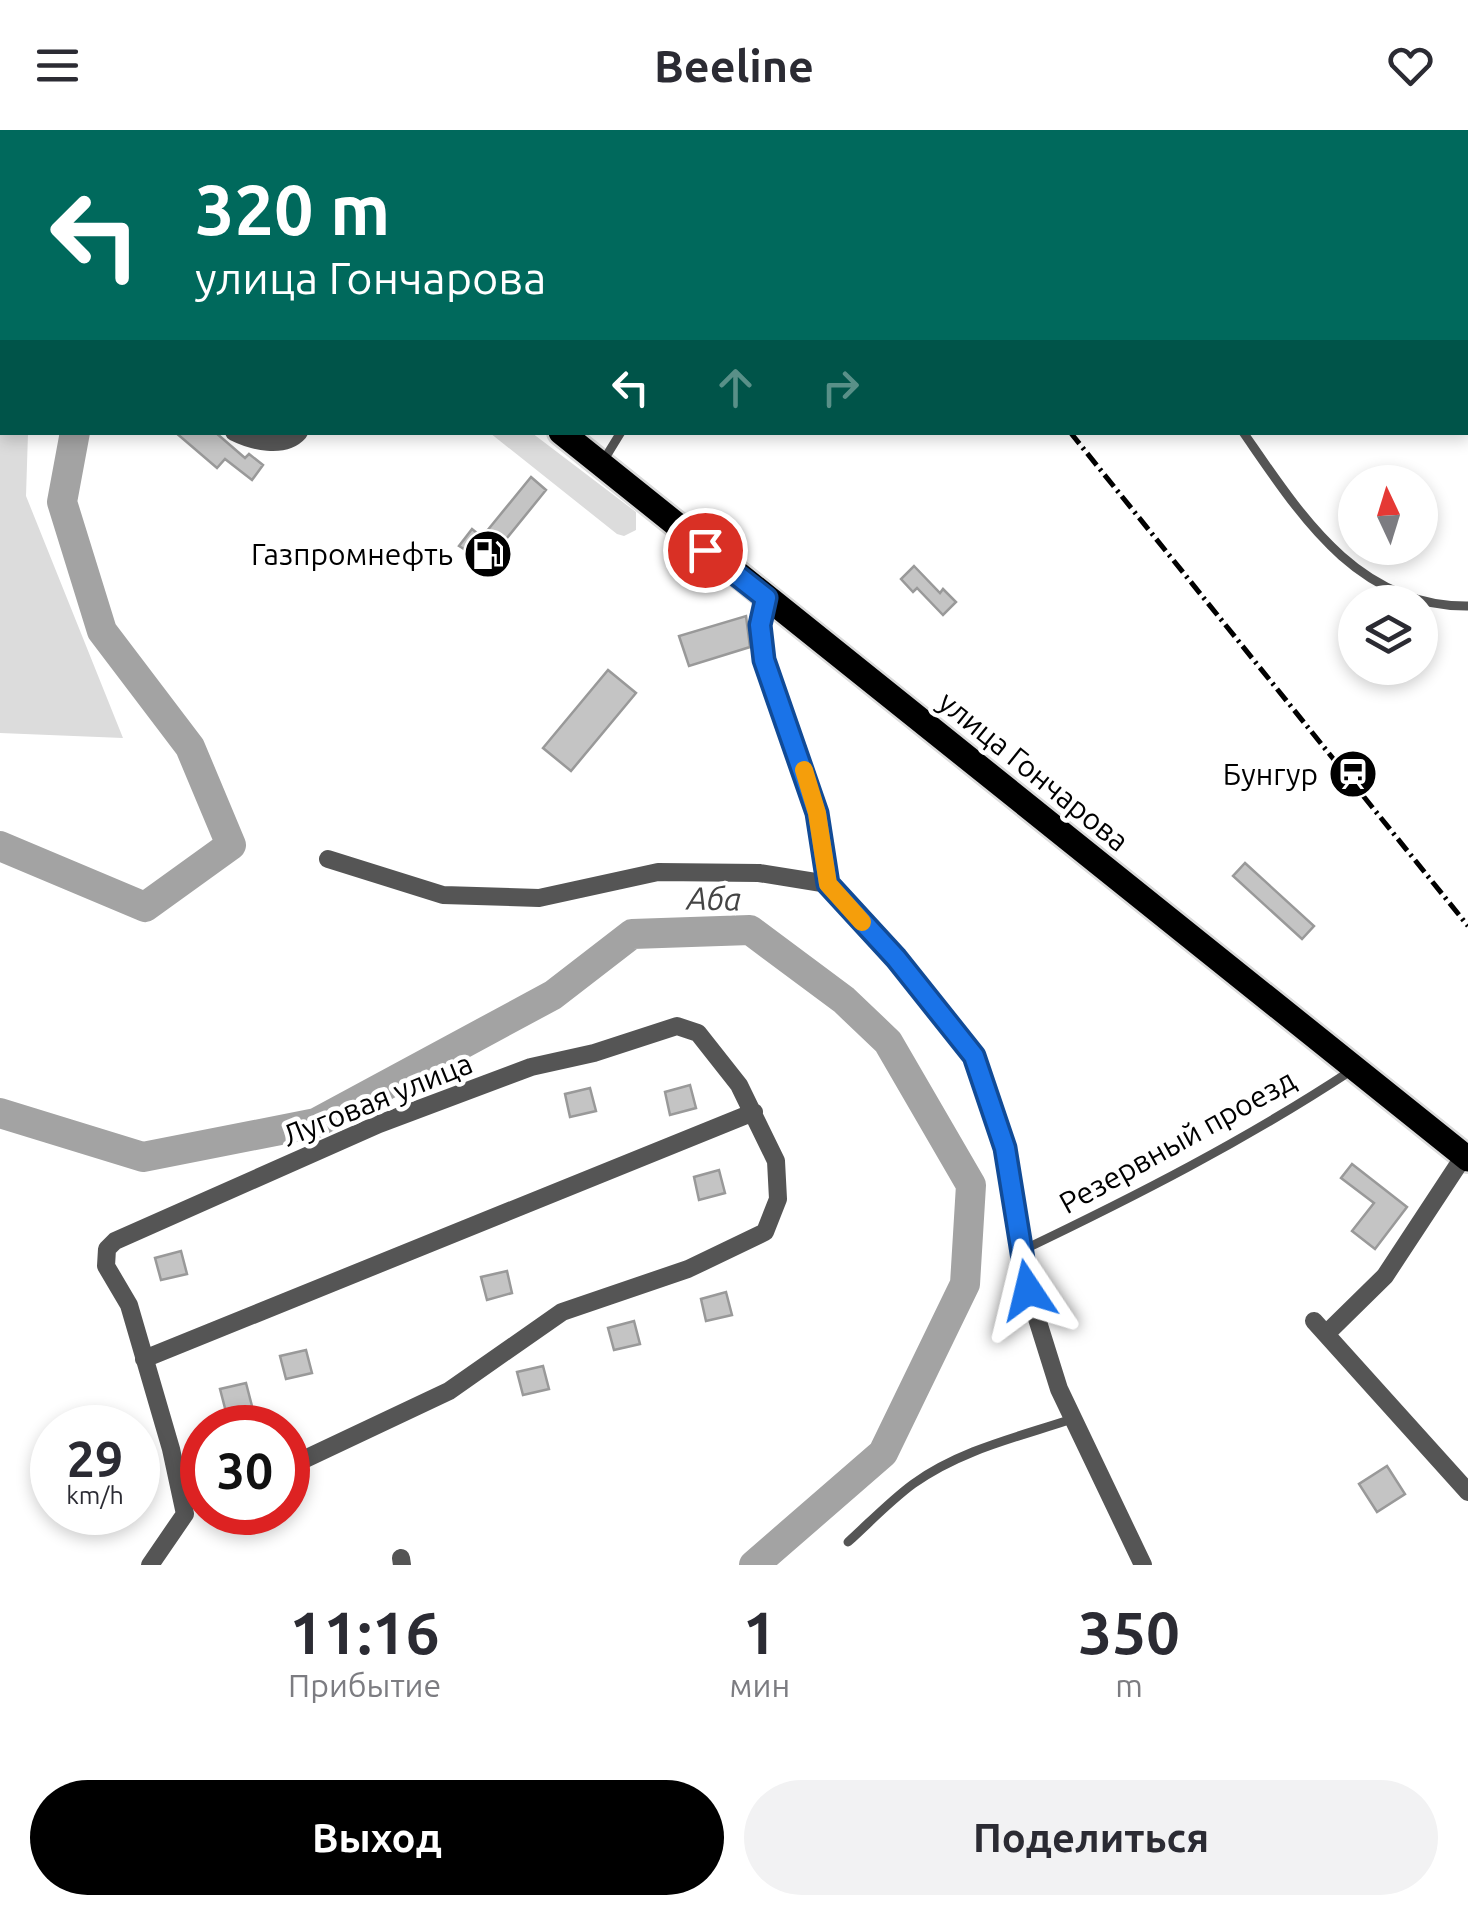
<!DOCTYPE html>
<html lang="ru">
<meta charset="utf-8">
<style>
:root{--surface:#fff;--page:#f2f2f3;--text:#2b2b33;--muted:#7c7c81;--accent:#000}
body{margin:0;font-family:Ubuntu,sans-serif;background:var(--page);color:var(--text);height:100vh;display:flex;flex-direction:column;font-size:38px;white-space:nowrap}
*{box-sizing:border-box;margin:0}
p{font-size:32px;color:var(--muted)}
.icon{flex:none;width:55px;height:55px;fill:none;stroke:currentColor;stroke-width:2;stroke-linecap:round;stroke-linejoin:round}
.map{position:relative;height:1435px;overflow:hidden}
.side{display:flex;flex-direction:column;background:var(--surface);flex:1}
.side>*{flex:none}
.banner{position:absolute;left:0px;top:0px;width:1470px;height:305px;box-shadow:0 5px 15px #0003;background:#00695c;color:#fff;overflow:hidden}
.needle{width:65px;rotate:356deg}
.buttons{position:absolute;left:1338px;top:335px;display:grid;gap:20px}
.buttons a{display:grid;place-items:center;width:100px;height:100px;border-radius:50%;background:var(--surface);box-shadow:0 5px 15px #0003;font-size:50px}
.speed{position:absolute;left:30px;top:1275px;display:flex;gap:20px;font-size:50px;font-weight:700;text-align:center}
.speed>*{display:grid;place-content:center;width:130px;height:130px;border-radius:50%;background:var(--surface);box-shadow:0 5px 15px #0003;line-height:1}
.speed small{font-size:25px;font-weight:400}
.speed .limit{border:15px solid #d22;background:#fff;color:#111}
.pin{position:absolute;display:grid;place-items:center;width:85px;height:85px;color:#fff;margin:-42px;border:5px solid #fff;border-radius:50%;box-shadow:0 2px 10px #0007}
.me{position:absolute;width:110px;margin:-55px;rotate:350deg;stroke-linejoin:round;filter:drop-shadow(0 0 8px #0008)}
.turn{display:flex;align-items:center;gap:35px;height:210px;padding:0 30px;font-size:45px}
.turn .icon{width:130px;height:130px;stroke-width:2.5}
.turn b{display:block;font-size:70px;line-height:85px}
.lanes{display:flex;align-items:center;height:95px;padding:0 30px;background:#0003;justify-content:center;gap:50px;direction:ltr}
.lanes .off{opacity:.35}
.eta{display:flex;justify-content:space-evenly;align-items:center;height:170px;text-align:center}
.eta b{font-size:60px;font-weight:700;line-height:70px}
.button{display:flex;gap:20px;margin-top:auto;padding:20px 30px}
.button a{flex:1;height:115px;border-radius:60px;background:var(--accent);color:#fff;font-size:40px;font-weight:700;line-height:115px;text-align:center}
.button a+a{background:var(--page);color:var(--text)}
header{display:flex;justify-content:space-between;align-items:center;height:130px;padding:0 30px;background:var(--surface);font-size:45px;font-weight:700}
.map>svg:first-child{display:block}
</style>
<header><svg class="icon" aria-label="menu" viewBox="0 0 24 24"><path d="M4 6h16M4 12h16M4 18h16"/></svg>Beeline<svg class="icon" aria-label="heart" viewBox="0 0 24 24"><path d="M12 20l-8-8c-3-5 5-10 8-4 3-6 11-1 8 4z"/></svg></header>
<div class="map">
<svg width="1468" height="1435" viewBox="0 0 1468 1435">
<rect width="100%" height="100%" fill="#fff"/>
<path fill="#dcdcdc" d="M0 73 2 302 28 303 26 366 123 608 0 603Z
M490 303H532L636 382V400L624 406 617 404Z"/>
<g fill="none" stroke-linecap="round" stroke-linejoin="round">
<path stroke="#a3a3a3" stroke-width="30" d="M72 0V2
M0 716 145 777 231 715 190 617 102 501 62 372 75 302
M0 983 143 1027 316 993 553 865 632 804 750 800 844 870 888 912 971 1055 965 1154 883 1323 754 1435"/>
</g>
<path fill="#c4c4c4" stroke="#999" stroke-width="2.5" d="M175 302H215L245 328 249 324 263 335 252 350 225 329 217 338Z
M531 347 546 360 494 424 485 432 459 416 472 399 482 407Z
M914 436 940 463 943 459 956 472 943 485 917 458 913 462 901 449Z
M746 486 750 517 689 536 679 506Z
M608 540 636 563 571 641 543 618Z
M1245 733 1314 796 1302 809 1233 746Z
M690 955 696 978 670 985 665 962Z
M590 958 596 981 570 987 565 964Z
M1352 1034 1407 1077 1375 1119 1352 1101 1374 1073 1341 1048Z
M719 1040 725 1063 699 1070 694 1047Z
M181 1121 187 1144 161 1150 155 1128Z
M507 1141 512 1163 487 1170 481 1147Z
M726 1162 732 1185 706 1191 701 1169Z
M634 1191 640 1214 614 1220 608 1198Z
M306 1220 312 1243 286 1249 280 1226Z
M543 1236 549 1259 523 1265 517 1242Z
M246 1253 252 1276 226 1282 220 1259Z
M1387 1336 1405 1364 1377 1382 1359 1354Z"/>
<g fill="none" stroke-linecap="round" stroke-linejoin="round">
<g stroke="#dbdbdb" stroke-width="30">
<path id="primary" d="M244 0 246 2
M561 302 1468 1029"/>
</g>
<path stroke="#555" stroke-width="9" d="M1032 0 1033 2
M1243 302C1300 384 1357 477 1468 476
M602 333 621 302
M1021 1121C1136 1066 1246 1010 1352 940
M848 1412C869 1393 890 1371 913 1354 960 1320 1018 1307 1072 1289"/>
<path stroke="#555" stroke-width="18" d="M234 302C252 311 284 319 299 302
M766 468 760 495 764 530 817 683 828 754 895 827 974 926 1005 1019 1028 1160 1059 1259 1143 1435
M328 729 443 765 539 768 658 742 759 743 828 754
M1314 1191 1468 1362
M1326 1204 1385 1146 1464 1026
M144 1229 754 982
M185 1384 171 1319 129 1175 106 1136 107 1119 115 1111 379 994 531 937 594 923 677 896 698 903 739 955 776 1031 778 1069 765 1102 688 1139 562 1182 449 1261 288 1337
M401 1428 402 1435
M150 1435 185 1384"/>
<use href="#primary" stroke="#000" stroke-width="25"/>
<path stroke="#000" stroke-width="5" stroke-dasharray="15 5 2.5 5" stroke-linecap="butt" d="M823 0 826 2
M841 0 843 2
M1070 302 1468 796"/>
</g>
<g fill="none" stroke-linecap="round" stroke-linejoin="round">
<g stroke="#114b97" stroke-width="25">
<path id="route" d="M705 420 766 468 760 495 764 530 817 683 828 754 896 828 974 926 1005 1018 1028 1160"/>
</g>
<use href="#route" stroke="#1a73e8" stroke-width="18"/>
<path stroke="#f59e0b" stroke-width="18" d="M804 640 817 683 828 754 862 792"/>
</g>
<defs>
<g id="fuel-disc" transform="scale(2.5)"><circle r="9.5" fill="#000" stroke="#fff"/><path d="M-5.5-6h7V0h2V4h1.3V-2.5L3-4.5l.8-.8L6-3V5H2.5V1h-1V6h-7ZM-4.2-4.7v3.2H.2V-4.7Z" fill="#fff"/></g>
<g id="station-disc" transform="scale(2.5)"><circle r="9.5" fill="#000" stroke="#fff"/><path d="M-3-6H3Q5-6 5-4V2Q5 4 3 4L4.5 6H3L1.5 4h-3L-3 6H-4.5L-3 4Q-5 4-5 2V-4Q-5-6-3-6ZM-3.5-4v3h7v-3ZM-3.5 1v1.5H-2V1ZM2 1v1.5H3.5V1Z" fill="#fff"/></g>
</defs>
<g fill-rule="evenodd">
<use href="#fuel-disc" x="488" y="424"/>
<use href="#station-disc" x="1353" y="644"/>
</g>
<g text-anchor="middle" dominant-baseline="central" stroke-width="9" stroke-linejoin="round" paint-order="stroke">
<g font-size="30" fill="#000" stroke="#fff" text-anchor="end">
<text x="453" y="424">Газпромнефть</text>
<text x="1318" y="644">Бунгур</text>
</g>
<g font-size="30" fill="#000" stroke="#fff">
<text transform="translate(1034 641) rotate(39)">улица Гончарова</text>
<text transform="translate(377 969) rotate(-22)">Луговая улица</text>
<text transform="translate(1177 1011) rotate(-29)">Резервный проезд</text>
</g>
<g font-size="32" font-style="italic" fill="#444" stroke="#fff">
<text transform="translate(714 768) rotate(1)">Аба</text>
</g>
</g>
</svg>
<div class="buttons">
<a><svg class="needle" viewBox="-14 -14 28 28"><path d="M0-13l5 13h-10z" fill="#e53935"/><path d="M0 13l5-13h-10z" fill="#7c7c81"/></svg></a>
<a><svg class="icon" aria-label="layers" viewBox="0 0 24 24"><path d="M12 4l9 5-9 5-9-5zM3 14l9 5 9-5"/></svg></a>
</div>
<div class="speed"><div>29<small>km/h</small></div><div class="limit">30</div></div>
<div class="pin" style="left:705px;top:420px;background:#d93025"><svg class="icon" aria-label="arrive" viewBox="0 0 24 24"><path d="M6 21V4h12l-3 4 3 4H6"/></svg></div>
<svg class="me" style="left:1028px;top:1160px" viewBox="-20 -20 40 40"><path d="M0-17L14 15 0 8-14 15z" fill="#1a73e8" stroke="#fff" stroke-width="4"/></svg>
<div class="banner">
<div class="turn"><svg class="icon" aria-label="left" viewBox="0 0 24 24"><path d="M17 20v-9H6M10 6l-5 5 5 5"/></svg><div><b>320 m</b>улица Гончарова</div></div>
<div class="lanes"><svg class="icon" aria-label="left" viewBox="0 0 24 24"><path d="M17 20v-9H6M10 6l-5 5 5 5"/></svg><svg class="icon off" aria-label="ahead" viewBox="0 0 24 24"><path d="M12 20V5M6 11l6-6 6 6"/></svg><svg class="icon off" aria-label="right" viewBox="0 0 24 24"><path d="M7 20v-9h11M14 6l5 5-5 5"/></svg></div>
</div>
</div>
<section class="side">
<div class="eta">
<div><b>11:16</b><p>Прибытие</p></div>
<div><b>1</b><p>мин</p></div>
<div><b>350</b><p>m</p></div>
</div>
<div class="button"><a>Выход</a><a>Поделиться</a></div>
</section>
